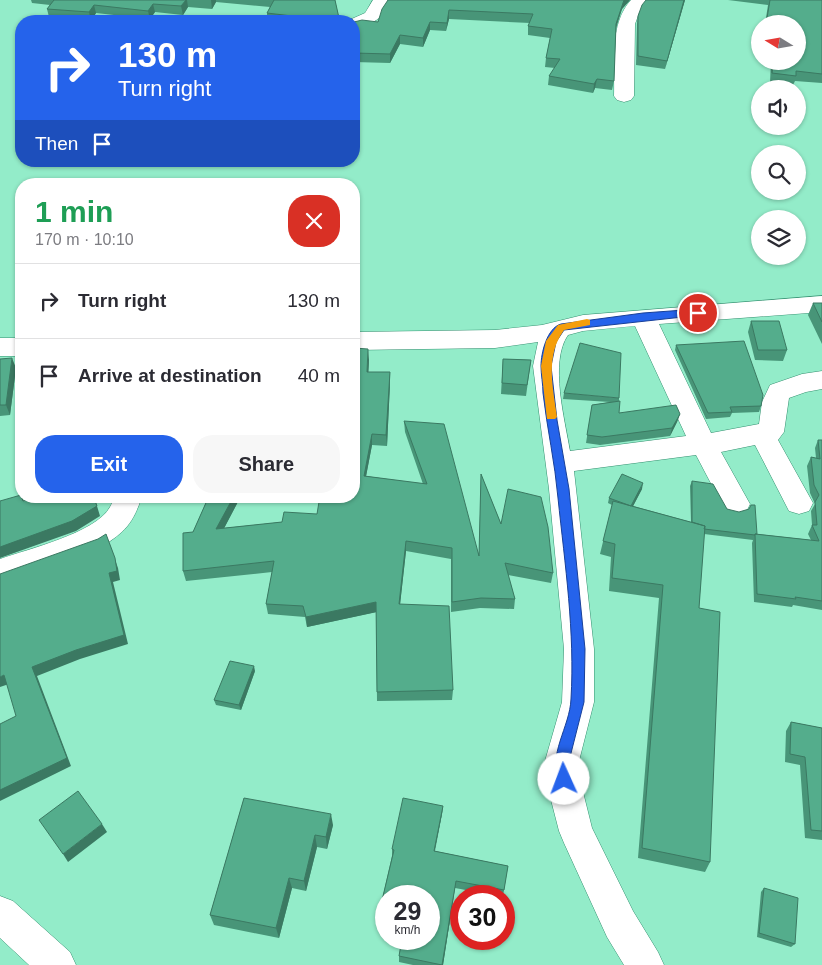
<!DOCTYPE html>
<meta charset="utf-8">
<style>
:root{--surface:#fff;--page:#f7f7f7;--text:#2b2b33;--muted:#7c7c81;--line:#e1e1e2;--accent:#2563eb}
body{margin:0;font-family:Arial,sans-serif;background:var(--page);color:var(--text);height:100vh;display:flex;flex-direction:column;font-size:19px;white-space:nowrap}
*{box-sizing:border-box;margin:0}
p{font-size:16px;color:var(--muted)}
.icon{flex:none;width:28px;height:28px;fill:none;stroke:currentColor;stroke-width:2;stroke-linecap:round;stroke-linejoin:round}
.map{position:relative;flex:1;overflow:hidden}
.side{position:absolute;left:15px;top:178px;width:345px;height:325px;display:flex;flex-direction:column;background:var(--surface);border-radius:20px;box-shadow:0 1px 4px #0004}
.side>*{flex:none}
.banner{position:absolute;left:15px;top:15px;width:345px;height:152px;border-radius:20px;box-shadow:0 1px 4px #0004;background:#2563eb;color:#fff;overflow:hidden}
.needle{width:32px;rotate:281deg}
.fabs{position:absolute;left:751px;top:15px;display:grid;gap:10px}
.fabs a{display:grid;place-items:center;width:55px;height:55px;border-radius:50%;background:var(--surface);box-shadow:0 1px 4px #0004;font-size:25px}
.speed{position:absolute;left:375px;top:885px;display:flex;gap:10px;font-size:25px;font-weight:700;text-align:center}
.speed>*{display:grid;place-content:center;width:65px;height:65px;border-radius:50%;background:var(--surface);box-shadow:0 1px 4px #0004;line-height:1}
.speed small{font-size:12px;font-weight:400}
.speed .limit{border:8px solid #d22;background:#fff;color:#111}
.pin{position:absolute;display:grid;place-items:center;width:42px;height:42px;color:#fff;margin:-21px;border:2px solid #fff;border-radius:50%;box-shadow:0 1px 5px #0007}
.me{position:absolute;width:55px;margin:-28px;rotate:358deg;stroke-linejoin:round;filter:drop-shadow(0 0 4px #0008)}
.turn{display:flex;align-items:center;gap:18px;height:105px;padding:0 20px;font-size:22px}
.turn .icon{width:65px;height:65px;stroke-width:2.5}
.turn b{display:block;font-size:35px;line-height:42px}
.then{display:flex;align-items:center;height:48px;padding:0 20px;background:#0003;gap:10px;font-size:19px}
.round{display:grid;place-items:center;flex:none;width:52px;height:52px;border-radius:20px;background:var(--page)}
.overview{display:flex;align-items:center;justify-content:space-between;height:85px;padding:0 20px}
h1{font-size:30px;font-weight:700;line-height:38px;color:#1e9e55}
.button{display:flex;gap:10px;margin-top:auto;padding:10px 20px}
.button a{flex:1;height:58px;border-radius:20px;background:var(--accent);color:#fff;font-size:20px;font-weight:700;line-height:58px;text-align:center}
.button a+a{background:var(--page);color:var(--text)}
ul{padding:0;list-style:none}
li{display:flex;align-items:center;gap:15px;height:75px;padding:0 20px;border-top:1px solid var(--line)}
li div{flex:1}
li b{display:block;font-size:19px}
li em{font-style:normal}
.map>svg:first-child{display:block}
</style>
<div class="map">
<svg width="822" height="965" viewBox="0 0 822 965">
<rect width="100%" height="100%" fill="#93ecc9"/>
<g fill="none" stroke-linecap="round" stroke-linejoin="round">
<g stroke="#349070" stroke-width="1">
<path id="minor" d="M373 0H391C384 18 372 25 354 29V21H347L365 13Z
M631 0H650L639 13 635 24 634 96 631 100 624 102 617 100 614 96C615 65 609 24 631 0Z
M822 296V312L659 324 711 433 759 424 762 402 770 385 802 374 822 371V389L806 392 789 398 784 432 778 440 813 503 809 511 799 514 789 511 755 445 721 452 750 504 746 512 736 515 726 512 696 455 574 471 594 649V702L579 761 584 796 592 828 633 911 658 952 664 965H624L607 937 564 843 559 831 550 796 545 761 562 702 564 649 549 489 533 366 538 342 495 348 354 350V332L495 330 542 325 583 315ZM635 326 686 436 570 451C565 420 549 362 568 335L583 331Z
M0 338H21V356H0Z
M114 496H142C133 524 125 532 101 547L0 583V559C28 549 96 533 110 507 112 504 113 500 114 496Z
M0 896 13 901 70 952 76 965H29L0 938Z"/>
</g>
<use href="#minor" fill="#fff" fill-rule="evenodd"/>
</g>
<path fill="#489578" d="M31 0H335L339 18 353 21H267V13L270 7 216 2 212 9 188 7 183 15 155 12 150 19 96 13 91 21 49 17 47 9 50 5 32 3Z
M388 0H630L622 9 616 29 614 81 612 90 595 88 593 93 548 85 549 76 555 68 545 67 546 58 550 38 528 35V26L530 23 449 19 446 31 430 30 423 47 400 44 390 63 354 62V22H378Z
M685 0 665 69 636 65 637 24 638 16Z
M728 0H822V83L795 81 793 85 770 83 771 61H798V24H765L768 5Z
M813 303H822V344L808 315Z
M751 321 787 350 783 361 755 360 748 332Z
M676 345 761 406 759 412 732 413 730 417 706 419 675 350Z
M0 359 16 368 10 415 0 416Z
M503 359 531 360 526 396 501 394Z
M369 360 368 372H390V383L387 446 372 445 366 476 423 484 405 432 404 421 479 554 481 474 501 524 553 573 551 583 508 575 515 599 514 609 480 608 451 612V559L406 551 400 604 453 690 452 700 377 701 376 612 307 627 305 617 268 614 266 604 272 572 186 581 183 571 193 532 209 496H241L224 528 282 522 317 514Z
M564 393 619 398V413L680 414 677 422 670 436 600 445 586 443 592 405 610 402 563 399Z
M818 440H822V610L793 605 792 607 754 602 752 543 753 540 704 534 699 608 710 862 705 872 638 858 659 598 609 591 611 557 600 554 612 505 608 503 609 498 642 489 633 506 691 522 690 486 692 481 727 509 757 534 811 540 808 534 812 525 811 511 815 504 810 493 807 466 811 457 816 458 815 448Z
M255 671 241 710 216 705 214 700Z
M791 722 822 728V840L805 838 800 765 785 762 786 731Z
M244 798 333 825 327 849 317 847 306 891 292 888 279 938 214 925 210 915Z
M443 806 442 814 435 851 508 866 503 896H498L455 888 443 965H413L399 962V956L429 939 386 896V922L379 920V913L392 856V849Z
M764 888 795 944 791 947 757 937 761 892Z"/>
<path fill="#3b7962" d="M186 0H187L188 7 183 15 181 6Z
M211 0H216V2L212 9Z
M624 0H630L622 9 614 32 616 24Z
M684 0H685L665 69 667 61Z
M153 4 155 12 150 19 148 11Z
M94 5 96 13 91 21 89 12Z
M449 10V19L446 31 447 23Z
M430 22V30L423 47V38Z
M400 35V44L390 63V54Z
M597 79 595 88 593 93 594 84Z
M368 349 369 360 368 383 367 372Z
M12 358 16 368 10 415 6 405Z
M390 372V383L387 446 386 435Z
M680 414 677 422 670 436 672 428Z
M372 434V445L364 487V476Z
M643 483 642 489 630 512 631 507Z
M94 496 100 516 76 531 0 558V547Z
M234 496H241L218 540 216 529Z
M106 534 118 568 120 580 113 582 128 644 80 659 37 676 71 766 0 801V790L32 667 109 573Z
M406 541V551L399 614V604Z
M376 602 377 612 307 627 306 617Z
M254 666 255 671 241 710 239 705Z
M4 675 9 684 0 687V677Z
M443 806 442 814 433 858 434 851Z
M331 814 333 825 327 849 326 837Z
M102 824 107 832 68 862 63 854Z
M315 835 317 847 306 891 304 881Z
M289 878 292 888 279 938 276 928Z
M456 881 443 965H442Z"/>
<path fill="#54ad8c" stroke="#3b7962" d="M54 0H186L181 6 153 4 148 11 94 5 89 12 47 9Z
M274 0H335L339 18 352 19 353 21H290L292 16 267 13Z
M388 0H624L616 24 614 81 597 79 594 84 549 76 560 59 546 58 552 29 528 26 533 14 449 10 447 23 430 22 423 38 400 35 390 54 354 53V22L362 20 378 22 382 9Z
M646 0H684L667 61 638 56V16L642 5Z
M770 0H822V74L796 71V76L772 73 773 61H798V24H766Z
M813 303H822V322Z
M751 321H779L787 350H758Z
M744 341 763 395 761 406 730 407 732 412 708 413 676 345Z
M580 343 621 353 619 398 564 393Z
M354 348 368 349 367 372H390L386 435 372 434 364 476 427 484 404 421 444 424 479 556 481 474 501 524 508 489 541 497 548 527 553 573 505 563 515 599 481 598 452 602V548L406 541 399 604 449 606 453 690 377 692 376 602 306 617 303 606 266 604 274 561 183 571V533L193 532 209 496H234L216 529 282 522 284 512 317 514 320 496H354Z
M12 358 6 405H0V359Z
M503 359 531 360 527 385 502 383Z
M620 401 619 413 676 405 680 414 672 428 602 437 587 435 592 405Z
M818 440H822V601L795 597 796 599 757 594 755 534 819 541 812 525H817L815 502 819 495 814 485 811 457 820 459Z
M622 474 643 483 631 506 609 498Z
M692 481 713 484 727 509 739 512 749 509 751 505H755L757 534H755V535L704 529 705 526 692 522Z
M21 495 23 501 36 496H93L97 506 72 521 0 547V501Z
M613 501 705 526 699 608 720 612 710 862 642 848 663 585 612 578 615 544 603 541Z
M106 534 115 558 117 571 109 573 124 635 76 650 32 667 67 758 0 790V724L16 716 4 675 0 677V574L98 539Z
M230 661 254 666 239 705 214 700Z
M791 722 822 728V831L811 830 805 757 790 754Z
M78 791 102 824 63 854 39 820Z
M244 798 331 814 326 837 315 835 304 881 289 878 276 928 210 915Z
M403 798 443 806 434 851 508 866 504 890 456 881 442 965 399 956 402 939H429V896H386V915L379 913 394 850 392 849Z
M764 888 798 898 795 944 759 933Z"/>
<path fill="#2563eb" stroke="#184099" d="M698 309 701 310V315L564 330 556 342 551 366 557 420 569 489 585 649 584 702 569 761 571 779 569 783 564 785 559 783C547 755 570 727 571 699 575 632 565 565 558 498 555 463 547 428 543 393 543 384 541 375 541 366 541 353 547 328 561 324L643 313Z"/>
<path fill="#f59e0b" d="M587 319 590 320V325L564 330C545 356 553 387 557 417L555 419H547L541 366 546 341 558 325Z"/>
</svg>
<div class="fabs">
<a><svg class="needle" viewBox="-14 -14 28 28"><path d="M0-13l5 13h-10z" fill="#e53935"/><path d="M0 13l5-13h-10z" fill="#7c7c81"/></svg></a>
<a><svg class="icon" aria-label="sound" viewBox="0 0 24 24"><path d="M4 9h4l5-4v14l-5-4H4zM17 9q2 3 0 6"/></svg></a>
<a><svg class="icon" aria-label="search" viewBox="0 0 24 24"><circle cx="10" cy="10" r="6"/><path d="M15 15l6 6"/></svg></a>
<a><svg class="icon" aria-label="layers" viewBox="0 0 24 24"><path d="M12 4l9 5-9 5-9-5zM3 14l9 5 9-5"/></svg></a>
</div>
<div class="speed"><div>29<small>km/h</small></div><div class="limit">30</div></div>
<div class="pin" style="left:698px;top:313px;background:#d93025"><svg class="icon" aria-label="arrive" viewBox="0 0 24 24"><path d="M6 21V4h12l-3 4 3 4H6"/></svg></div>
<svg class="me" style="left:564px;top:779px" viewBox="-20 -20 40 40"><circle r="19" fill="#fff"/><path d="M0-13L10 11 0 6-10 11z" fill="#2563eb"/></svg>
<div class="banner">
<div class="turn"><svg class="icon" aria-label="right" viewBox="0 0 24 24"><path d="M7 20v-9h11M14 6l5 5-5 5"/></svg><div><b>130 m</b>Turn right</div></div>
<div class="then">Then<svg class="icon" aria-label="arrive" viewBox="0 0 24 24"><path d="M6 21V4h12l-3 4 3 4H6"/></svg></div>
</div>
<section class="side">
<div class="overview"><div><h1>1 min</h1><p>170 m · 10:10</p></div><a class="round" style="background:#d93025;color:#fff"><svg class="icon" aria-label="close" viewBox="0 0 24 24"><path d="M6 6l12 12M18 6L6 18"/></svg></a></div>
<ul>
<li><svg class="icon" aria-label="right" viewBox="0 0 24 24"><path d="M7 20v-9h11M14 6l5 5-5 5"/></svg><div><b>Turn right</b></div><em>130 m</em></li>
<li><svg class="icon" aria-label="arrive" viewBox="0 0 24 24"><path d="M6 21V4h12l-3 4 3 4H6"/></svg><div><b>Arrive at destination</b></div><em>40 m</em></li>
</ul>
<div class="button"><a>Exit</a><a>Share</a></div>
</section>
</div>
